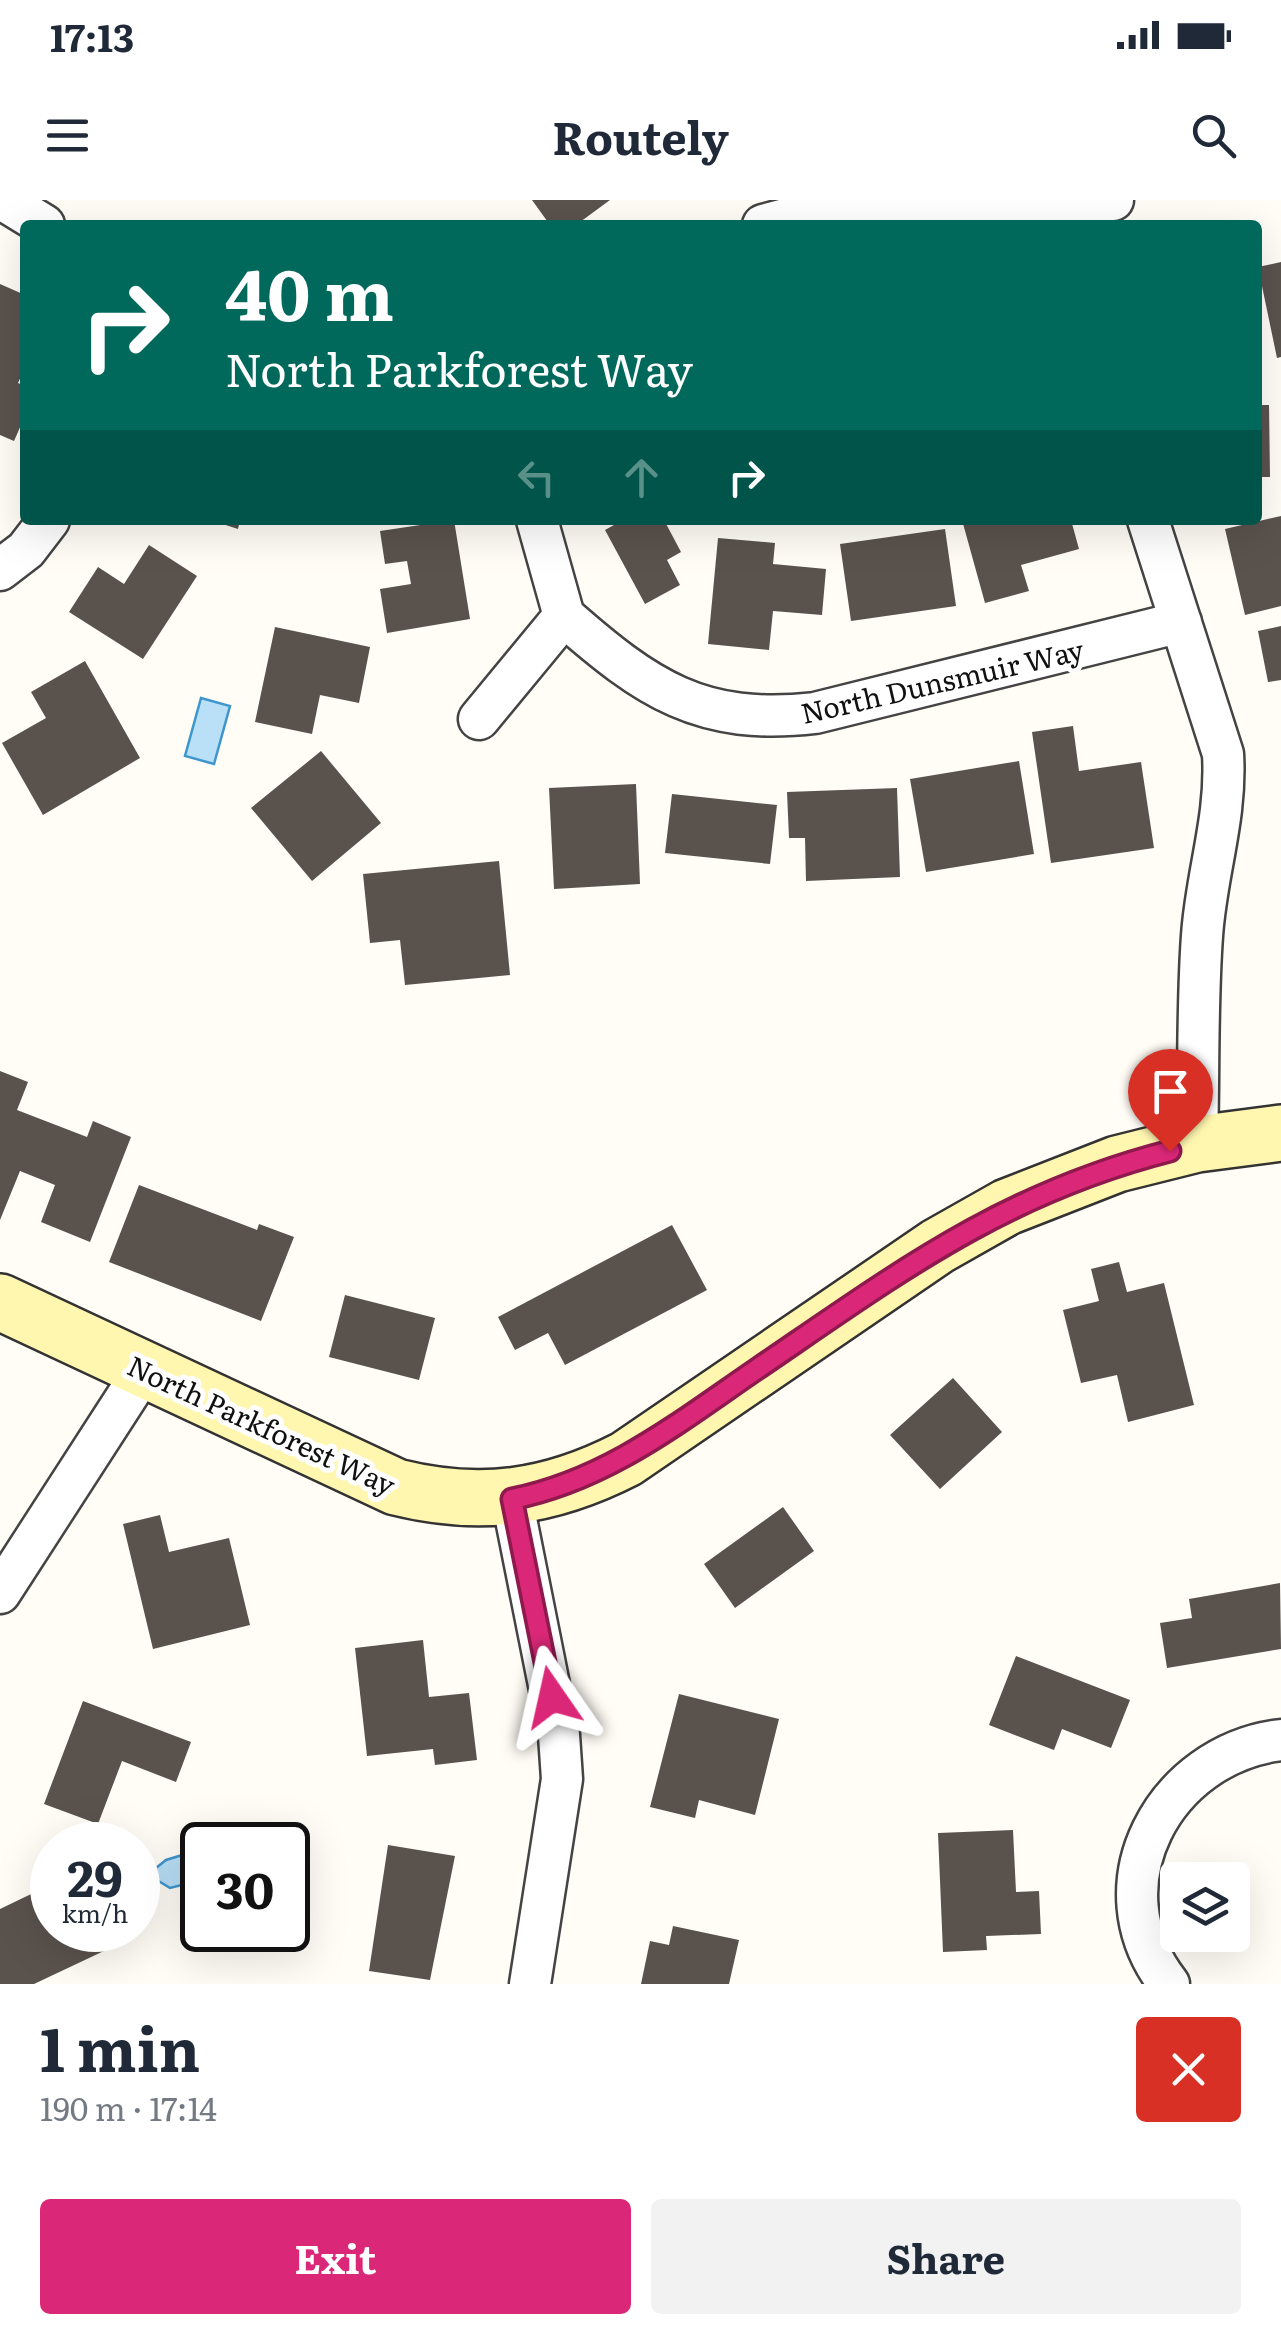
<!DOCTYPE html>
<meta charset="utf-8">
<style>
:root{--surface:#fff;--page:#f2f2f3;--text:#1f2937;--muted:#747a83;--accent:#db2777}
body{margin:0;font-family:Literata,serif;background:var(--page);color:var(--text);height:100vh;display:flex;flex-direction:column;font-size:38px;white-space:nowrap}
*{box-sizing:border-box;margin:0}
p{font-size:32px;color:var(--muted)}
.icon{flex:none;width:55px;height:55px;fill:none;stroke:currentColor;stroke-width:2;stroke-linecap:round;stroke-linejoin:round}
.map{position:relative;height:1784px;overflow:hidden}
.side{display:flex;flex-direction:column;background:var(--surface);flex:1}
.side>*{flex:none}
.banner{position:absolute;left:20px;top:20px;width:1242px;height:305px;border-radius:10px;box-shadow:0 10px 40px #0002;background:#00695c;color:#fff;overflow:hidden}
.tools{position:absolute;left:1160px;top:1662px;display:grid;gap:20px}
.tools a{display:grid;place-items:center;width:90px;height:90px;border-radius:10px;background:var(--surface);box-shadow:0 10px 40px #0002;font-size:50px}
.speed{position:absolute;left:30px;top:1622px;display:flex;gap:20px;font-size:50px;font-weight:700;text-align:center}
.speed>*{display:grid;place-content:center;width:130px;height:130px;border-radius:50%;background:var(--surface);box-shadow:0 10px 40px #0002;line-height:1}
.speed small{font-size:25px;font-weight:400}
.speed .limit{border:5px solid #111;border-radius:15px;background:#fff;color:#111}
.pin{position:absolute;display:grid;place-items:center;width:85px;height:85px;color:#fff;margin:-102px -42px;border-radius:50% 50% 50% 0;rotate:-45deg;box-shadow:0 0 10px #0007}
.pin .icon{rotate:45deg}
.me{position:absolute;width:110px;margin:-55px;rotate:349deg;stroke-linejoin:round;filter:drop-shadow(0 0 8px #0008)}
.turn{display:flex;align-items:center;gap:35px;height:210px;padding:0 40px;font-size:45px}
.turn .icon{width:130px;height:130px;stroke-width:2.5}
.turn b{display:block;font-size:70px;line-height:85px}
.lanes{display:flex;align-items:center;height:95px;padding:0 40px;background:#0003;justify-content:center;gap:50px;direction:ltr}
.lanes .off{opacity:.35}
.round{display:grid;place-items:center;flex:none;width:105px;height:105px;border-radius:10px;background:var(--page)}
.overview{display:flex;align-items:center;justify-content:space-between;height:170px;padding:0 40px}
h1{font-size:60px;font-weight:700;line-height:75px}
.primary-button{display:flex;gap:20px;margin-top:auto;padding:20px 40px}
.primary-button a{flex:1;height:115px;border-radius:10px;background:var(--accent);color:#fff;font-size:40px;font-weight:700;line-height:115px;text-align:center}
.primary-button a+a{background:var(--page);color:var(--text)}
.status{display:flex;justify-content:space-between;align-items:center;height:70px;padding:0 50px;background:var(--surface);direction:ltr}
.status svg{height:28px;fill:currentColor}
header{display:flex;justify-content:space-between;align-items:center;height:130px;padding:0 40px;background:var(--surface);font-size:45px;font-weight:700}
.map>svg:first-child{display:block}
</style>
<div class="status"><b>17:13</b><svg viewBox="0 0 49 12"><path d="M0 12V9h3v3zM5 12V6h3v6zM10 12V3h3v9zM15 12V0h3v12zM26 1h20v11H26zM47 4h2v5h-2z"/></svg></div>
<header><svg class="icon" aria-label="menu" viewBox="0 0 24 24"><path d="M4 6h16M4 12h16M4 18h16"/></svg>Routely<svg class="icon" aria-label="search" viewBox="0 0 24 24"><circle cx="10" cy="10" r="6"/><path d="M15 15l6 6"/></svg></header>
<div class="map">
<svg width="1281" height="1784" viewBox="0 0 1281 1784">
<rect width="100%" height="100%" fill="#fffdf5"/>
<path fill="#b9e0f7" stroke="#3f96cf" stroke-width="2.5" d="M201 498 230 506 214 564 185 556Z
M202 1649V1680L170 1688 157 1680 156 1668 166 1660Z"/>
<path fill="#5a524d" d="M532 0H610L576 25H550Z
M1281 62V157L1277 158 1258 67Z
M0 84 25 95V168L18 183 25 186V216L14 241 0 235Z
M1258 205H1269L1270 277H1258Z
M1281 316V406L1245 415 1225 329Z
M210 320H240L238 329Z
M454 320 470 419 387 433 380 389 411 384 407 361 385 364 380 331Z
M623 320H664L681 352 667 360 680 385 645 404 605 330Z
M962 320H1071L1079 349 1021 365 1029 391 985 403Z
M945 329 956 406 851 421 840 344Z
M718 338 775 343 773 364 826 369 822 415 773 411 769 450 708 444Z
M149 345 197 376 143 459 69 412 98 367 124 384Z
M1281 426V480L1268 482 1258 431Z
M275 427 370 447 359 503 320 495 312 534 255 522Z
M85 461 140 558 43 615 2 543 46 518 31 492Z
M1073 526 1079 571 1141 562 1154 648 1051 663 1032 532Z
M321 551 381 623 312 681 251 608Z
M1019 561 1034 654 926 672 910 579Z
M636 584 640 684 554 689 549 588Z
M897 588 900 677 806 681 805 638H789L787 592Z
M672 594 777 605 770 664 665 653Z
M499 661 510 775 405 785 400 740 370 743 363 674Z
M0 871 28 882 17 910 87 937 93 921 131 937 90 1042 41 1022 55 985 20 971 0 1020Z
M139 985 257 1030 259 1024 294 1037 261 1121 109 1062Z
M672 1025 707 1090 565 1165 548 1133 515 1150 498 1117Z
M1119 1062 1127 1092 1164 1083 1194 1205 1128 1222 1117 1175 1081 1183 1063 1110 1099 1101 1091 1069Z
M345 1095 435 1118 419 1180 329 1157Z
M953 1178 1002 1232 940 1289 890 1235Z
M783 1307 814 1351 735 1408 704 1364Z
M160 1315 169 1352 229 1338 250 1425 153 1449 123 1324Z
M1280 1383 1281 1449 1167 1468 1160 1423 1192 1418 1189 1399Z
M423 1440 429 1497 469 1493 477 1560 435 1565 433 1549 367 1556 355 1448Z
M1016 1456 1130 1500 1111 1548 1062 1529 1054 1550 989 1525Z
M679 1494 779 1519 755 1615 699 1600 695 1618 650 1607Z
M83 1501 191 1542 176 1582 122 1561 98 1624 44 1604Z
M1013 1630 1016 1692 1039 1691 1041 1734 986 1736 987 1750 943 1752 938 1633Z
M388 1645 455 1656 430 1780 369 1771Z
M52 1684V1730H96L106 1750 34 1784H0V1709Z
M673 1726 739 1740 729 1784H641L650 1741 669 1745Z"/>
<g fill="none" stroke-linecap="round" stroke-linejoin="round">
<g stroke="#444" stroke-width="45">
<path id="street" d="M3 0 44 25
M763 25 823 9 1113 0
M537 320 564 416
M1148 320 1223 554C1227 618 1206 674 1202 736 1197 805 1199 875 1197 944
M0 370 26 350 49 320
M564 416C647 489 701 526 815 513L1181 422
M479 519 564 416
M512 1299 559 1535 562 1579 530 1784
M0 1393 144 1170
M1169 1784C1092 1686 1164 1554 1281 1540"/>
</g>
<g stroke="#333" stroke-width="60">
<path id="secondary" d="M0 1102 396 1287C480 1308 550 1298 626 1259L938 1046 1007 1007 1117 964 1197 944 1281 933"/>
</g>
<use href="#street" stroke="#fff" stroke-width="40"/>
<use href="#secondary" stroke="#fff6b0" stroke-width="55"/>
</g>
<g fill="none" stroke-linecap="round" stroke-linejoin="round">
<g stroke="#8e194d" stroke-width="25">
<path id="route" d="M552 1497 512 1299C607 1280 678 1223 757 1169 898 1073 1002 994 1170 951"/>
</g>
<use href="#route" stroke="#db2777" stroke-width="18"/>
</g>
<g text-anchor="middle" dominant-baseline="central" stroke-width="10" stroke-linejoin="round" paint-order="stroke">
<g font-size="28" fill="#111" stroke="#fff">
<text transform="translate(942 480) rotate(-13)">North Dunsmuir Way</text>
<text transform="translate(262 1224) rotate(25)">North Parkforest Way</text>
</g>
</g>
</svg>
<div class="tools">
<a><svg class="icon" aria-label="layers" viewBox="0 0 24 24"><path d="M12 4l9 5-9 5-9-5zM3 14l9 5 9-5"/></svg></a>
</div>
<div class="speed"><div>29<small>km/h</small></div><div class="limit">30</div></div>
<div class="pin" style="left:1170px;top:951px;background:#d93025"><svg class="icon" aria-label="arrive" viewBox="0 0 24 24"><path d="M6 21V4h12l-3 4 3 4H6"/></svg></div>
<svg class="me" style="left:552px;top:1497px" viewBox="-20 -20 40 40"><path d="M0-17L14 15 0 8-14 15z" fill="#db2777" stroke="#fff" stroke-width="4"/></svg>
<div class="banner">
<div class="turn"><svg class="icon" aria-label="right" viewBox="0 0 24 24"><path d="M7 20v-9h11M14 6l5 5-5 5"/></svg><div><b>40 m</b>North Parkforest Way</div></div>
<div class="lanes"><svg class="icon off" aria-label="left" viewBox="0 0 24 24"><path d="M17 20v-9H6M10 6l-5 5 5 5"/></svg><svg class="icon off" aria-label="ahead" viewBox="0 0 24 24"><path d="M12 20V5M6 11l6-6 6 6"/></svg><svg class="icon" aria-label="right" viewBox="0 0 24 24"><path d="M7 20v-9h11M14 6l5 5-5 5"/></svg></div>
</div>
</div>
<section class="side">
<div class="overview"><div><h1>1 min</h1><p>190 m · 17:14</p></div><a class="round" style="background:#d93025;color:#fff"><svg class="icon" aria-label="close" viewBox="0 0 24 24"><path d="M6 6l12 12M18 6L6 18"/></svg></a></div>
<div class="primary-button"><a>Exit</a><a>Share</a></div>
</section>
